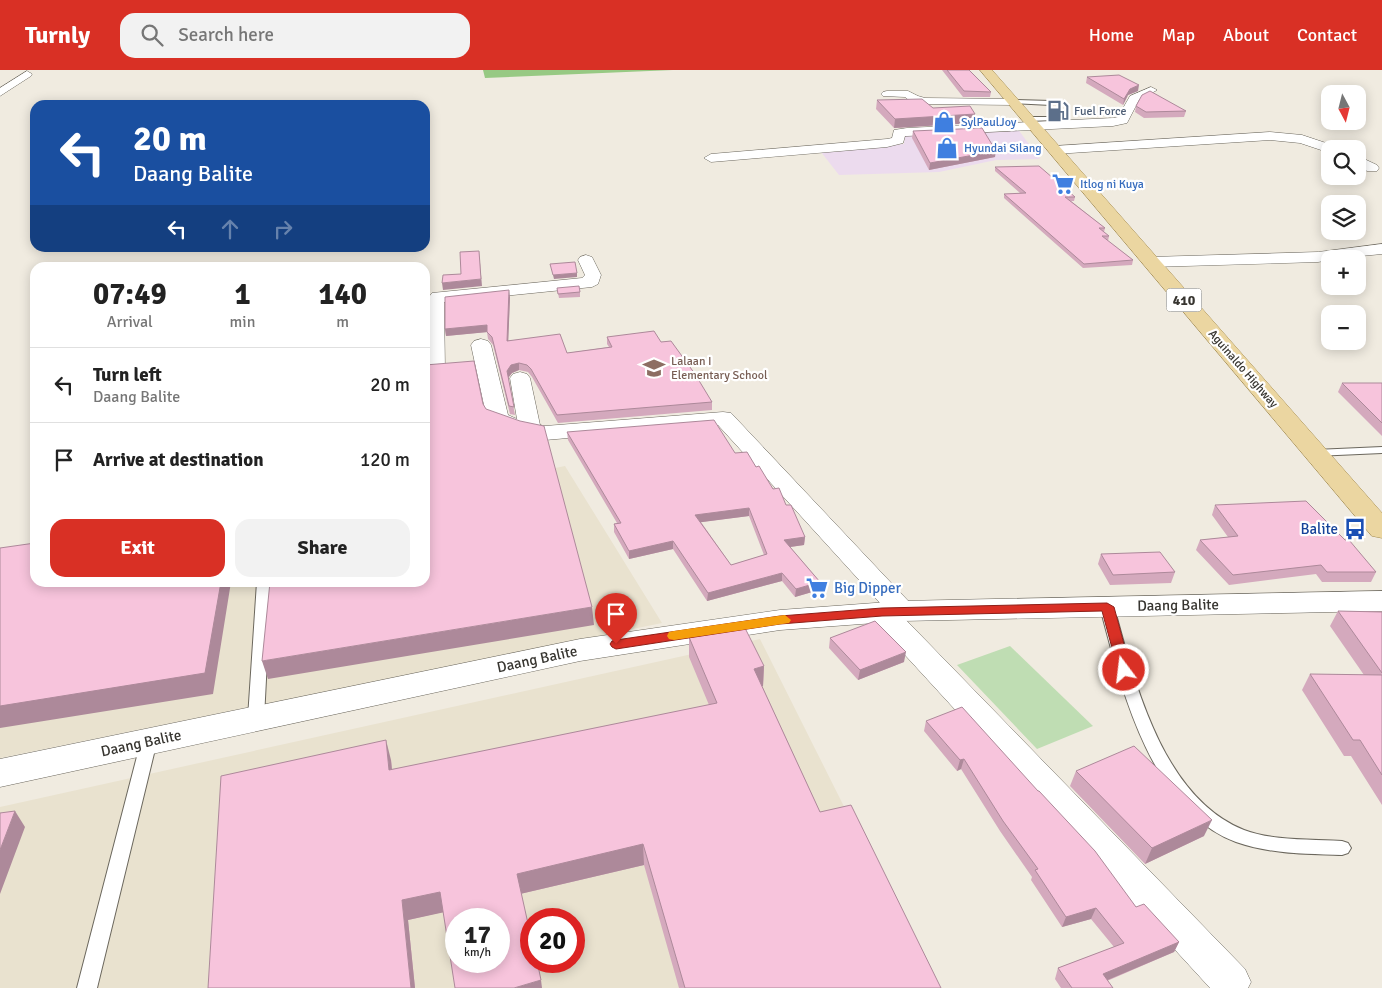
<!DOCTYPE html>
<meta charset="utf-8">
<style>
:root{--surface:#fff;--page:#f2f2f2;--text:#222;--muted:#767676;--line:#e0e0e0;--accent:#d93025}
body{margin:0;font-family:Signika,sans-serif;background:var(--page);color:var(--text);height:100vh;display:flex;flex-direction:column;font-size:19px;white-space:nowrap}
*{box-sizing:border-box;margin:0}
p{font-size:16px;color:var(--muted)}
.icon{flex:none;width:28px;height:28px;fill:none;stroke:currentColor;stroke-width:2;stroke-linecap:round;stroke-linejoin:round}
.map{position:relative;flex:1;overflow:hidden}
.sheet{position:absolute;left:30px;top:192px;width:400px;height:325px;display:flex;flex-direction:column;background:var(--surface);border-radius:15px;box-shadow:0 2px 12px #0003}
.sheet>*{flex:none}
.guide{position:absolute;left:30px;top:30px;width:400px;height:152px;border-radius:15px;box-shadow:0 2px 12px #0003;background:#1a4fa0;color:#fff;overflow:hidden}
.needle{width:32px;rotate:173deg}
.tools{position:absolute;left:1321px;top:15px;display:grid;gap:10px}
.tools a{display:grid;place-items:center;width:45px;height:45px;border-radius:10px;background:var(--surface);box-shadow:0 2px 12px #0003;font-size:25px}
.speed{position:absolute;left:445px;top:838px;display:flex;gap:10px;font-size:25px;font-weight:700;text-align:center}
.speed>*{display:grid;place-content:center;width:65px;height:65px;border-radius:50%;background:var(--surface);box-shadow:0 2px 12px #0003;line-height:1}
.speed small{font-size:12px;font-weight:400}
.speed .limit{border:8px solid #d22;background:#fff;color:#111}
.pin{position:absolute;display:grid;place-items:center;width:42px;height:42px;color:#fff;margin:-51px -21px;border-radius:50% 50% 50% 0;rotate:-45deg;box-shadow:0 0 5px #0007}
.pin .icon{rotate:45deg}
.me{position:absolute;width:55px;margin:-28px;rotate:345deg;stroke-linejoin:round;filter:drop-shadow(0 0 4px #0008)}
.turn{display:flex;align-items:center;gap:18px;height:105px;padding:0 20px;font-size:22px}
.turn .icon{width:65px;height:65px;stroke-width:2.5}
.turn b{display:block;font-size:35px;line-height:42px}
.lanes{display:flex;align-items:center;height:48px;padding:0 20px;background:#0003;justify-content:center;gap:25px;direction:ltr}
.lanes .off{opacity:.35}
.eta{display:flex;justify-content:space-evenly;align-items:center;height:85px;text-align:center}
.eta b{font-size:30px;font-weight:700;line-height:35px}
.cta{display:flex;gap:10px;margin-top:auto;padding:10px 20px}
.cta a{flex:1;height:58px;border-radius:15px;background:var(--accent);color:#fff;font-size:20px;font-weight:700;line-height:58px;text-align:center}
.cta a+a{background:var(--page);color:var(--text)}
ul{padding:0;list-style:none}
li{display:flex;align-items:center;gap:15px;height:75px;padding:0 20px;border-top:1px solid var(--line)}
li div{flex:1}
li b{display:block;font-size:19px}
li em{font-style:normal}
header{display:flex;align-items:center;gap:30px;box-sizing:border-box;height:70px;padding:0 25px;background:var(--accent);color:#fff}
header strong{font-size:24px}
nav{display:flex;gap:28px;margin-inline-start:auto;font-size:18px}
.search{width:350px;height:45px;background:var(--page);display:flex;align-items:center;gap:12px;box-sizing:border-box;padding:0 18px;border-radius:15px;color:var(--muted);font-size:19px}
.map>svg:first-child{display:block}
</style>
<header>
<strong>Turnly</strong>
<div class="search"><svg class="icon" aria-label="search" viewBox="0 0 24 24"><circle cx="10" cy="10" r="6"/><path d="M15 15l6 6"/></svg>Search here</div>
<nav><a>Home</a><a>Map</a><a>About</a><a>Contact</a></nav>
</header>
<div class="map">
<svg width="1382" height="918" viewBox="0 0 1382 918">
<rect width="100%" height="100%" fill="#f0ebe0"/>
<path fill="#ecdbee" d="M1017 58 1040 89 996 90 939 102 839 105 821 82 904 74 905 64Z"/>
<path fill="#e9e2cf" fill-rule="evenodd" d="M565 396 662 553 0 688V491L35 512H425V424Z
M760 569 935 918H0V737ZM456 849H499V891H456ZM531 849H574V891H531Z"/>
<path fill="#bfddb3" d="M1010 576 1093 656 1037 679 957 595Z"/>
<path fill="#97c983" d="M483 0H673L485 8Z"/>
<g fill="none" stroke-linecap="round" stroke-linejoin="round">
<g stroke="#6b675d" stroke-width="2">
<path id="lane" d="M1014 30 1051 31 1054 33 1051 35 1012 33Z
M1052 47 1054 50 1029 51 1026 49 1029 47Z
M1382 377V383L1315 386 1309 383 1315 380Z
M257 512H271L264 648 261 652 256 654 251 652 248 648Z
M1107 532 1112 534 1114 537C1135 613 1162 727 1244 760 1273 771 1311 769 1342 771L1348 773 1351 778 1348 783 1342 785C1307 784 1270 784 1236 772 1150 740 1121 617 1100 537L1102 534Z
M149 665 155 667 157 671 97 918H77L141 671 143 667Z"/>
</g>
<g stroke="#6b675d" stroke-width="1">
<path id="street" d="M27 1 32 4 31 6 0 26V18Z
M1151 17 1157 20 1139 30 1127 53 1113 56 907 66H905L903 73 887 77 711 92 704 88 711 84 887 69 892 68 894 60 907 58 1113 48 1118 47 1130 26Z
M887 21H908L918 26 925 28 1014 29 1020 32 1014 35 925 34 910 31 905 27 883 26 881 24 883 22Z
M1270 62 1302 65 1335 76 1336 79H1330V83L1300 73 1270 70 1055 84 1049 80 1055 76Z
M1358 86 1377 95 1379 98 1377 101H1367L1358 95Z
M1382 174V184L1330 189V190L1318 192 1151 197 1145 195 1143 192 1145 189 1151 187 1318 182Z
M586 185 592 187 601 205 598 214 592 217 444 232 445 302 442 306 435 308 428 306 425 302 426 231 432 223 582 208 585 205 578 190 580 187Z
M481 269 488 271 491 275 508 345 517 349 510 308 513 304 520 302 527 304 530 308 540 355 545 356 723 342 731 343 912 535 916 541 912 547 905 549 1245 899 1251 912 1248 918H1210L872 549 868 542 872 535 880 533 718 355 545 370C530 367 496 361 487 349L471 275 474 271Z"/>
</g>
<g stroke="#6b675d" stroke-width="1">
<path id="secondary" d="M1382 521V541L902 551 780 560 580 591 0 717V689L580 569 780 540 902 531Z"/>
</g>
<g stroke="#a48c50" stroke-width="1">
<path id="primary" d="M980 0H992L1382 443V468L1372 466Z"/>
</g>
<use href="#lane" fill="#fff" fill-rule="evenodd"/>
<use href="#street" fill="#fff" fill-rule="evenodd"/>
<use href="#secondary" fill="#fff" fill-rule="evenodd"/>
<use href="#primary" fill="#ebd6a1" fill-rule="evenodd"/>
</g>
<path fill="#d4a9bd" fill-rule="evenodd" d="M942 0H969L991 22 990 27H963Z
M1087 7 1138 21 1128 25 1123 35 1086 13Z
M877 30 975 44 973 53 894 58 876 39Z
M1136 36 1186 41 1184 47 1144 48 1135 42Z
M913 61 995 87 929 100 912 68Z
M995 97 1075 127 1074 131H1071L1105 158 1104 162 1109 166 1108 171 1133 190 1132 195 1083 198 1004 128V124L1020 123 995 101Z
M557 218 580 222V227L559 228Z
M510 227 508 270 567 283 609 277 607 274V267L661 272 712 332V340L558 353 532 307 528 302 519 300 512 303 508 308 515 345 510 344 493 275 488 269 487 262 446 266 445 259Z
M1342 313H1382V366L1338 322Z
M567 362 735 383 756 397 786 435 805 467 804 475 790 477 820 512 819 520 795 527 782 511 707 531 673 479 629 489 614 462V454L617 453 568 370ZM749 446 764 485 731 495 701 452Z
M1215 435 1376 502 1371 512H1322L1316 504 1229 515 1196 480 1200 470 1228 467 1212 445Z
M1101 484 1175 502 1171 513 1110 515 1098 494Z
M1338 541 1382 542V735L1351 686H1344L1302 620 1310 604 1364 605 1330 556Z
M689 567 764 596 763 616H762L820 742 941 918H679L644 795 408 850 415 918H208L391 690 392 700 709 635 689 587Z
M830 568 904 592 858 610 829 578Z
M926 651 1136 837 1179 872 1174 882 1107 911 1113 918H1061L1055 909 1058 898 1114 877 1091 849 1062 857 1031 810 1032 807 1000 761 961 699 957 701 924 661Z
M1076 701 1204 766 1145 794 1070 716Z"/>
<path fill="#ad899a" d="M1139 15 1138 21 1128 25 1123 35 1124 29 1130 19Z
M975 44 973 53 894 58 895 49Z
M996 81 995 87 929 100 930 93Z
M479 181 482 216 443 220 442 213 481 209Z
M577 203V207L554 209 553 205Z
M509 220 510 227 508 278 507 271Z
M487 255 488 262 446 266 445 259Z
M519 293V300L512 303 508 308 507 301 511 295Z
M749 438V446L695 453V445Z
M805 467 804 475 783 478 784 470Z
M673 471V479L629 489V481Z
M782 503V511L707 531 708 523Z
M221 512H231L213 624 0 658V636Z
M820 512 819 520 795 527 796 519Z
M592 537 594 555 268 609 262 591Z
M906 582 904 592 858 610 860 600Z
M764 596 763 616 753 618 754 599Z
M386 670 391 690 394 721 389 700Z
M964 689 961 699 957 701 960 690Z
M15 741 25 757 0 824V780Z
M1212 750 1204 766 1145 794 1152 778Z
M643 774 644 795 520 824 517 804Z
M440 822 445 842 408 850 415 918H411L402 830Z
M1096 838 1091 849 1062 857 1066 847Z
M1179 872 1174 882 1098 914 1103 904Z
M541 910 542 918H514Z"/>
<path fill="#f7c4dc" stroke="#ad899a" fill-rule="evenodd" d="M947 0H969L991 22 964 21Z
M1119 5 1139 15 1130 19 1124 29 1087 7Z
M1150 21 1186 41 1146 42 1136 36 1142 25Z
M922 29 933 38 970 36 975 44 895 49 877 30Z
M982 58 996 81 930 93 913 61Z
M1039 96 1075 127H1065L1105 158H1099L1109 166H1102L1133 190 1084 194 1004 124 1026 123 995 97Z
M479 181 481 209 442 213 443 205 461 204 460 182Z
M575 192 577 203 553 205 550 194Z
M579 216 580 222 558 224 557 218Z
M509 220 507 271 560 264 567 283 612 277 607 267 654 261 661 272 671 271 695 304 712 332 557 345 531 299 527 295 519 293 511 295 507 301 514 337 509 336 492 267 487 262V255L445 259V227Z
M474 291 483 334 486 339 520 351 544 356 592 537 262 591 270 512H425V295Z
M1342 313H1382V353Z
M714 350 735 383 747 382 756 397 759 396 773 419 779 418 786 435H791L805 467 784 470 820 512 796 519 782 503 708 523 673 471 629 481 614 454 621 453 567 362ZM749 438 767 484 731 495 695 445Z
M1306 431 1345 470H1349L1376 502H1327L1321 495 1233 505 1200 470 1238 466 1215 435Z
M35 473V512H221L205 603 0 636V478Z
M1160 482 1175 502 1113 505 1101 484Z
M1338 541 1382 542V603Z
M875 551 906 582 860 600 830 568Z
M744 556 764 596 754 599 820 742 851 735 941 918H685L643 774 517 804 531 867V891H537L541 910 514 918H455L440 822 402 830 411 918H208L221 706 386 670 389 700 717 633 689 567ZM456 849H499V891H456Z
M1310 604 1382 605V705L1360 670H1353Z
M962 637 1038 721H1039L1095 781 1136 837 1144 834 1179 872 1103 904 1113 918H1072L1058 898 1124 873 1096 838 1066 847 1035 800 1038 799 1003 751 964 689 960 690 926 651Z
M1134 676 1212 750 1152 778 1076 701Z
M15 741 0 780V743Z"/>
<path fill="#d93025" stroke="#8d1f18" d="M1107 533 1114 537 1131 600 1129 604H1120L1118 600 1102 541 882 546 780 554 616 579 612 577 610 574 612 571 616 570 780 546 882 538Z"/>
<path fill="#f59e0b" d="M785 545 791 550 789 553 674 570 669 569 667 566 669 562 674 561Z"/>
<defs>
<g id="fuel-bare" transform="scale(1.725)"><path d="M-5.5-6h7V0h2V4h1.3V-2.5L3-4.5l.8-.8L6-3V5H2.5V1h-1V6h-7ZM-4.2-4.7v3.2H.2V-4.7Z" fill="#5c6f8a" stroke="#fff" stroke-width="2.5" paint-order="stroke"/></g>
<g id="shop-bare" transform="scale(1.725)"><path d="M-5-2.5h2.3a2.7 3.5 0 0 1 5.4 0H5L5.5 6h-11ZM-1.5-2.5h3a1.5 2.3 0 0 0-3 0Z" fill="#3f7fe0" stroke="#fff" stroke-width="2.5" paint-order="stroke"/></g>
<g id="supermarket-bare" transform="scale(1.725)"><path d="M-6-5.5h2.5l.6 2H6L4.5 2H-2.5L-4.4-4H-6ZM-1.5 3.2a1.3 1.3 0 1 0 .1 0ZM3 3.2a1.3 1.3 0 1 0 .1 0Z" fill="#3f7fe0" stroke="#fff" stroke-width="2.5" paint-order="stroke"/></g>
<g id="school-bare" transform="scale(1.725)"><path d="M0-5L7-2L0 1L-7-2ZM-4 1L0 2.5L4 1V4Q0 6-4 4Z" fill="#8d6e63" stroke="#fff" stroke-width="2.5" paint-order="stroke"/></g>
<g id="bus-bare" transform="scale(1.725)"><path d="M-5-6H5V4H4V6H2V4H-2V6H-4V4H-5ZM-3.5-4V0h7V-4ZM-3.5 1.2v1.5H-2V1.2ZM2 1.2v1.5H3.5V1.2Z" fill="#1a4fb4" stroke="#fff" stroke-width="2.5" paint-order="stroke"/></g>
</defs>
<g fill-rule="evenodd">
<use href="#fuel-bare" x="1058" y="41"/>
<use href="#shop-bare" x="944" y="52"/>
<use href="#shop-bare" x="947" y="78"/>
<use href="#supermarket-bare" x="1063" y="114"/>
<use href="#school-bare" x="654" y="298"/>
<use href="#bus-bare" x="1355" y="459"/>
<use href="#supermarket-bare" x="817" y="518"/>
</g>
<g text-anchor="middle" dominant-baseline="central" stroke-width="4.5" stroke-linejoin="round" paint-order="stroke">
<g font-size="12" fill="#4e5e75" stroke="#fff" text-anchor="start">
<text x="1074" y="41">Fuel Force</text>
</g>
<g font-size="12" fill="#366cbe" stroke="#fff" text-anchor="start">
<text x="961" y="52">SylPaulJoy</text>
<text x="964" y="78">Hyundai Silang</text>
<text x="1080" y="114">Itlog ni Kuya</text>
</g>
<g font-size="12" fill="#785e54" stroke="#fff" text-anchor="start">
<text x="671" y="291">Lalaan I<tspan x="671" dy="14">Elementary School</tspan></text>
</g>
<g font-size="12" fill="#373530" stroke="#fff">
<text transform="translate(1243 299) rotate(49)">Aguinaldo Highway</text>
</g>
<rect fill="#fff" stroke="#73726e" stroke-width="1" x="1166.5" y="218.5" width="35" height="23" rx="4"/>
<g font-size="14" font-weight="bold" fill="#373530">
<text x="1184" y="230">410</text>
</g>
<g font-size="15" fill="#164399" stroke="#fff" text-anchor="end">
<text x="1338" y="459">Balite</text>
</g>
<g font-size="15" fill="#366cbe" stroke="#fff" text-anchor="start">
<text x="834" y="518">Big Dipper</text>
</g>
<g font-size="15" fill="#373530" stroke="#fff">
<text transform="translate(1178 535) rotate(-1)">Daang Balite</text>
<text transform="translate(537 589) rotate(-12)">Daang Balite</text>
<text transform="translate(141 673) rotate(-12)">Daang Balite</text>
</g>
</g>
</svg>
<div class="tools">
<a><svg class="needle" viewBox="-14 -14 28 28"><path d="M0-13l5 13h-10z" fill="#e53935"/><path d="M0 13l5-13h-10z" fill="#767676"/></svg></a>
<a><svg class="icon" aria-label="search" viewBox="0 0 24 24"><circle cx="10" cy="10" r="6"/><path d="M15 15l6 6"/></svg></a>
<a><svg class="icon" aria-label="layers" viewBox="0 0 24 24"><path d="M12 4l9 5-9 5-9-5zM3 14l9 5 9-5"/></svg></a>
<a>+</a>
<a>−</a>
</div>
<div class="speed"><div>17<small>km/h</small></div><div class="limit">20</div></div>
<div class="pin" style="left:616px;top:574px;background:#d93025"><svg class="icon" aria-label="arrive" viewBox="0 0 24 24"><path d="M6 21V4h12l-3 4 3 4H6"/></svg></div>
<svg class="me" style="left:1124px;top:600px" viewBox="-20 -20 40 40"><circle r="17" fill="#d93025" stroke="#fff" stroke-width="3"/><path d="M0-11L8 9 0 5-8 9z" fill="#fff"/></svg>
<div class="guide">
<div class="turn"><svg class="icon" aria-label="left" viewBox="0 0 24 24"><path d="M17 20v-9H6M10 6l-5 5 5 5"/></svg><div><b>20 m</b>Daang Balite</div></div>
<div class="lanes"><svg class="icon" aria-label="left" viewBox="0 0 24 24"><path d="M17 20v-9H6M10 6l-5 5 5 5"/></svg><svg class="icon off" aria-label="ahead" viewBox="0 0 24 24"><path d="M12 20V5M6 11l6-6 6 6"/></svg><svg class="icon off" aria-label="right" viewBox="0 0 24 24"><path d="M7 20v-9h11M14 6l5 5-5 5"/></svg></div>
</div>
<section class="sheet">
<div class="eta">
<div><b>07:49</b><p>Arrival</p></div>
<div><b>1</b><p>min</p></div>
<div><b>140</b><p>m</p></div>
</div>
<ul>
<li><svg class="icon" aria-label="left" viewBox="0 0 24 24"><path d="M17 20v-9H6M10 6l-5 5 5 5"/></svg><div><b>Turn left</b><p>Daang Balite</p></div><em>20 m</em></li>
<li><svg class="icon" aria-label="arrive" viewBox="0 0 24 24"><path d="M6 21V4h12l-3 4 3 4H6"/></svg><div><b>Arrive at destination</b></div><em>120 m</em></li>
</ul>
<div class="cta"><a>Exit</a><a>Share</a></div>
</section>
</div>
